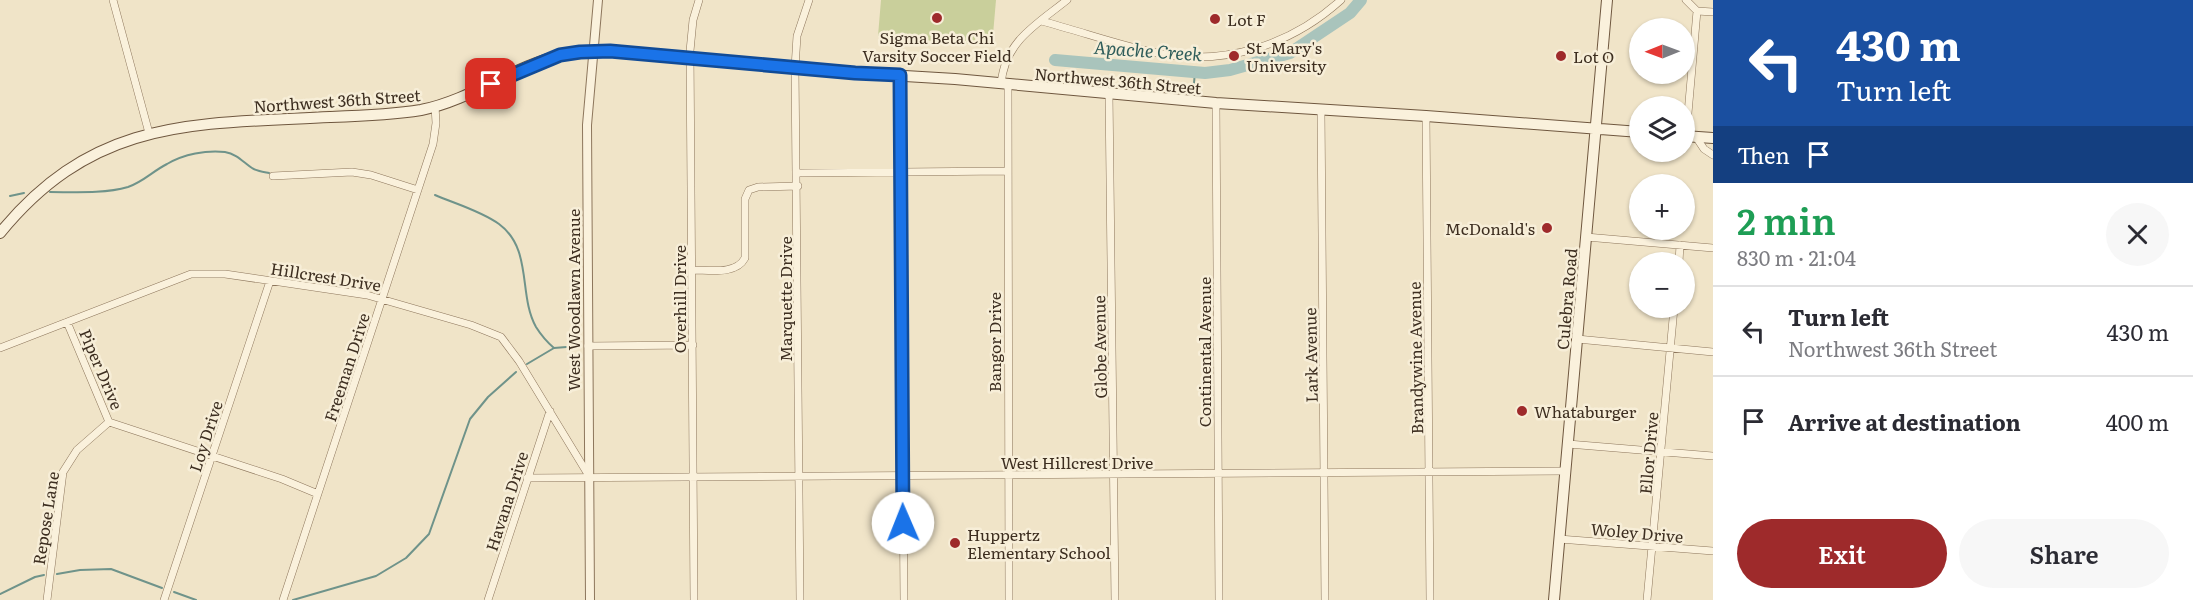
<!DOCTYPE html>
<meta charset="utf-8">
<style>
:root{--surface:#fff;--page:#f7f7f7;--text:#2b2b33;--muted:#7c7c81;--line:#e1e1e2;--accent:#9e2a2b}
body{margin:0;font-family:Literata,serif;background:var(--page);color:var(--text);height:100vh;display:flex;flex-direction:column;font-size:22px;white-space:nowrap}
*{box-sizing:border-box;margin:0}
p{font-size:20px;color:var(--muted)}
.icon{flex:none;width:33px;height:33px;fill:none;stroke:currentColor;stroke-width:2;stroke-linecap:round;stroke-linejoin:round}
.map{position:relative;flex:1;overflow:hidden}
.sheet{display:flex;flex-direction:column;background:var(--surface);width:480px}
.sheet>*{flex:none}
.guide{background:#1a4fa0;color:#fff;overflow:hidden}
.needle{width:39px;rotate:269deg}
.fabs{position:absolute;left:1629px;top:18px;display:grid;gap:12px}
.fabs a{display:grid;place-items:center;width:66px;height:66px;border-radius:50%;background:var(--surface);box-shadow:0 2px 4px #0004;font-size:30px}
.pin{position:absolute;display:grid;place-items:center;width:51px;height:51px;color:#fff;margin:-26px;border-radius:12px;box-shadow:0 3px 9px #0006}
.me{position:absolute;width:66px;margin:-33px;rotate:359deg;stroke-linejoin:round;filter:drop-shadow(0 0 4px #0008)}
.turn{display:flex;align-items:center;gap:21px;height:126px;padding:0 24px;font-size:27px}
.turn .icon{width:78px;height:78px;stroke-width:2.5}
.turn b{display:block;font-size:42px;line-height:51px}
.then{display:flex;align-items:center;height:57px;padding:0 24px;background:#0003;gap:12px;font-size:22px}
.round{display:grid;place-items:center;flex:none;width:63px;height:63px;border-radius:32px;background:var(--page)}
.head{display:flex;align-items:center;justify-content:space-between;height:102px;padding:0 24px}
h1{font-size:36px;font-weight:600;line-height:45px;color:#1e9e55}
.cta{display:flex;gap:12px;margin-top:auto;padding:12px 24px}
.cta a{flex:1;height:69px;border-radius:36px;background:var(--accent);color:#fff;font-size:24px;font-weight:600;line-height:69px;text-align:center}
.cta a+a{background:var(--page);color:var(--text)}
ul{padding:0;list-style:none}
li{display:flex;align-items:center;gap:18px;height:90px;padding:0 24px;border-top:2px solid var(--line)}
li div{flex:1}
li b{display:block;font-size:22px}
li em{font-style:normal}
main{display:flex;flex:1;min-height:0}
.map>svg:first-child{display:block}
</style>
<main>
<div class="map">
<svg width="1713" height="600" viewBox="0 0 1713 600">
<rect width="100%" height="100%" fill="#f0e4c8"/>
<path fill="#c9cf9b" d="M881 0H996L992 46 878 36Z"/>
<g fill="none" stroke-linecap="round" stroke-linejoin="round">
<path stroke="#6f938a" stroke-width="2" d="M1188 95V90L1194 83 1195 72
M50 192C74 192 104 194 128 187 143 182 153 171 167 164 184 154 206 150 225 152 237 154 243 162 252 168 256 171 264 172 269 173
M435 195C456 204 481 211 499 224 533 249 518 295 536 327 541 335 547 342 554 348
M10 196 24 193
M527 364 554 348 579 346
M57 574 80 570 111 569 162 588
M174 592 196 600
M0 594 35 577 44 575
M293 600 376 576 406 558 429 534 470 419 488 397 516 372"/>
<path stroke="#a9c4bc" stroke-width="12" d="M1055 60 1205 73 1230 70 1290 53 1350 13 1361 0"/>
<g stroke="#8d765c" stroke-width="8">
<path id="minor" d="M113 0 149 133
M1686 0 1697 11 1713 12
M1041 21C1080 31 1118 45 1157 53 1225 66 1290 46 1341 0
M900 75 904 600
M1001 84C1005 41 1036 25 1067 0
M1008 85 1009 600
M1109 94 1115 600
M1216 103 1219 600
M1321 111 1325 600
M1426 116 1430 600
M1686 136 1697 11
M1696 137 1704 149 1713 155
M798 173 1007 171
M273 176 352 172 371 175 418 190
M1586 237 1713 248
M1679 262 1680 245
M693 270C710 270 736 275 745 258V199L749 190 758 187 798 186
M67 322 109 422 282 479 318 494
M1577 339 1713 352
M588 346 693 345
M0 348 191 274H225L367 295 471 325 501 337 519 361 589 476
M1568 444 1713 456
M527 478 1566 471
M1559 539 1713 551
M47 600 63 472 77 450 109 422
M164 600 270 281
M283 600 433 144 436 123 435 106
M488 600 550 411
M694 600 690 51 693 20 699 0
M800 600 795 68 797 36 809 0
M1647 600 1674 308"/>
</g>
<g stroke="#8d765c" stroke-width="10">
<path id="tertiary" d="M590 600 587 125 598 0"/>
</g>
<g stroke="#6f573f" stroke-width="12">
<path id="secondary" d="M1684 136 1713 138
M0 233C95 117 194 124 330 117 360 116 391 115 421 110 471 100 512 67 561 55 577 51 594 51 611 51L855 73 955 79 1216 103 1426 116 1640 132
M1554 600 1607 0"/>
</g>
<use href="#minor" stroke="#faf1dc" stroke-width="7"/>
<use href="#tertiary" stroke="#faf1dc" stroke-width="8"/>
<use href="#secondary" stroke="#faf1dc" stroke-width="10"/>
</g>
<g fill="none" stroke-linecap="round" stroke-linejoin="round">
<g stroke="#114b97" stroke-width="15">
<path id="route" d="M491 84 560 55 580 52 610 51 855 73 900 75 903 523"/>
</g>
<use href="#route" stroke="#1a73e8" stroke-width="10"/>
</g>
<g fill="#9e2a2b" stroke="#f7eed8" stroke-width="2">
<circle cx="937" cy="18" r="6"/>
<circle cx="1215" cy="19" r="6"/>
<circle cx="1234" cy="56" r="6"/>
<circle cx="1561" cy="56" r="6"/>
<circle cx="1547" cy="228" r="6"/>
<circle cx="1522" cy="411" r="6"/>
<circle cx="955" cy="543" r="6"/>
</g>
<g text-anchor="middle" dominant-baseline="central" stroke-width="5" stroke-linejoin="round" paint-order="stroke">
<g font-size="16" fill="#3d2e20" stroke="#f7eed8" text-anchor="start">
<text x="1227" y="19">Lot F</text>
<text x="937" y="37" text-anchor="middle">Sigma Beta Chi<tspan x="937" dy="18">Varsity Soccer Field</tspan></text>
<text x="1246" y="47">St. Mary's<tspan x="1246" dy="18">University</tspan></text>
<text x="1573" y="56">Lot O</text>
<text x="1535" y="228" text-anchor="end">McDonald's</text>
<text x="1534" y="411">Whataburger</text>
<text x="967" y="534">Huppertz<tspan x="967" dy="18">Elementary School</tspan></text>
</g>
<g font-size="16" fill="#3d2e20" stroke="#f7eed8">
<text transform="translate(1118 80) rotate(5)">Northwest 36th Street</text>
<text transform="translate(337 100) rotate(-4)">Northwest 36th Street</text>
<text transform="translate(326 276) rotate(9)">Hillcrest Drive</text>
<text transform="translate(679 299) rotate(-90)">Overhill Drive</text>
<text transform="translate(785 299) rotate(-90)">Marquette Drive</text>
<text transform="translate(1566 299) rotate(-85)">Culebra Road</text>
<text transform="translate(573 300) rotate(-90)">West Woodlawn Avenue</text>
<text transform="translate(994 342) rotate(-90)">Bangor Drive</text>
<text transform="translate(1099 347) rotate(-91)">Globe Avenue</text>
<text transform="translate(1204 352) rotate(-90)">Continental Avenue</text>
<text transform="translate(1310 355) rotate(-91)">Lark Avenue</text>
<text transform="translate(1415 358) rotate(-91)">Brandywine Avenue</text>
<text transform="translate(346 367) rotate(-72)">Freeman Drive</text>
<text transform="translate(102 369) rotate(67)">Piper Drive</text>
<text transform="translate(205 436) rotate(-72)">Loy Drive</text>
<text transform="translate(1648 453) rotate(-85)">Ellor Drive</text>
<text x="1077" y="462">West Hillcrest Drive</text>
<text transform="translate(506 501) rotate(-72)">Havana Drive</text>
<text transform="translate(45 518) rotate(-81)">Repose Lane</text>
<text transform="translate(1637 532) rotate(5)">Woley Drive</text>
</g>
<g font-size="18" font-style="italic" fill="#2f5d5a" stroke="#f7eed8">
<text transform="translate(1148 50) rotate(4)">Apache Creek</text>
</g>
</g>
</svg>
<div class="fabs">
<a><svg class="needle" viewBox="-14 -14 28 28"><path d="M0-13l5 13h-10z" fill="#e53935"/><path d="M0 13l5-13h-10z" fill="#7c7c81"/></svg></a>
<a><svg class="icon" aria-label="layers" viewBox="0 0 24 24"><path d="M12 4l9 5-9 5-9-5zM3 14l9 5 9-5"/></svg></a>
<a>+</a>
<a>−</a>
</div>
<div class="pin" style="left:491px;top:84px;background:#d93025"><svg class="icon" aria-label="arrive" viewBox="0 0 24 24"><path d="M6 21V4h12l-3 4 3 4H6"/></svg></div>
<svg class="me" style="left:903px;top:523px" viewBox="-20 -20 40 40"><circle r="19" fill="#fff"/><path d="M0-13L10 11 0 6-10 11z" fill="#1a73e8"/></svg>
</div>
<section class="sheet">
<div class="guide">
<div class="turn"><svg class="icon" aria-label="left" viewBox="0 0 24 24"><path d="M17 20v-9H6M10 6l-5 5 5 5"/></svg><div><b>430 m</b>Turn left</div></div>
<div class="then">Then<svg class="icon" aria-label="arrive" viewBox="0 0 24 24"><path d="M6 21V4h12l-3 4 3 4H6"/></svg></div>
</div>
<div class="head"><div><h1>2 min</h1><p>830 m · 21:04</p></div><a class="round"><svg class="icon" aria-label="close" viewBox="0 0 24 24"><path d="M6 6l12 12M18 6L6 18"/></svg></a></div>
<ul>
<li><svg class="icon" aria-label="left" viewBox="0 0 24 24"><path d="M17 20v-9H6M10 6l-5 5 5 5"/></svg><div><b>Turn left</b><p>Northwest 36th Street</p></div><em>430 m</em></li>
<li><svg class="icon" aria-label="arrive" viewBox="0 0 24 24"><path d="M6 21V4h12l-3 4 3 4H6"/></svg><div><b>Arrive at destination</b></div><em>400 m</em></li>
</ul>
<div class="cta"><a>Exit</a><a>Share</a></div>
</section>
</main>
